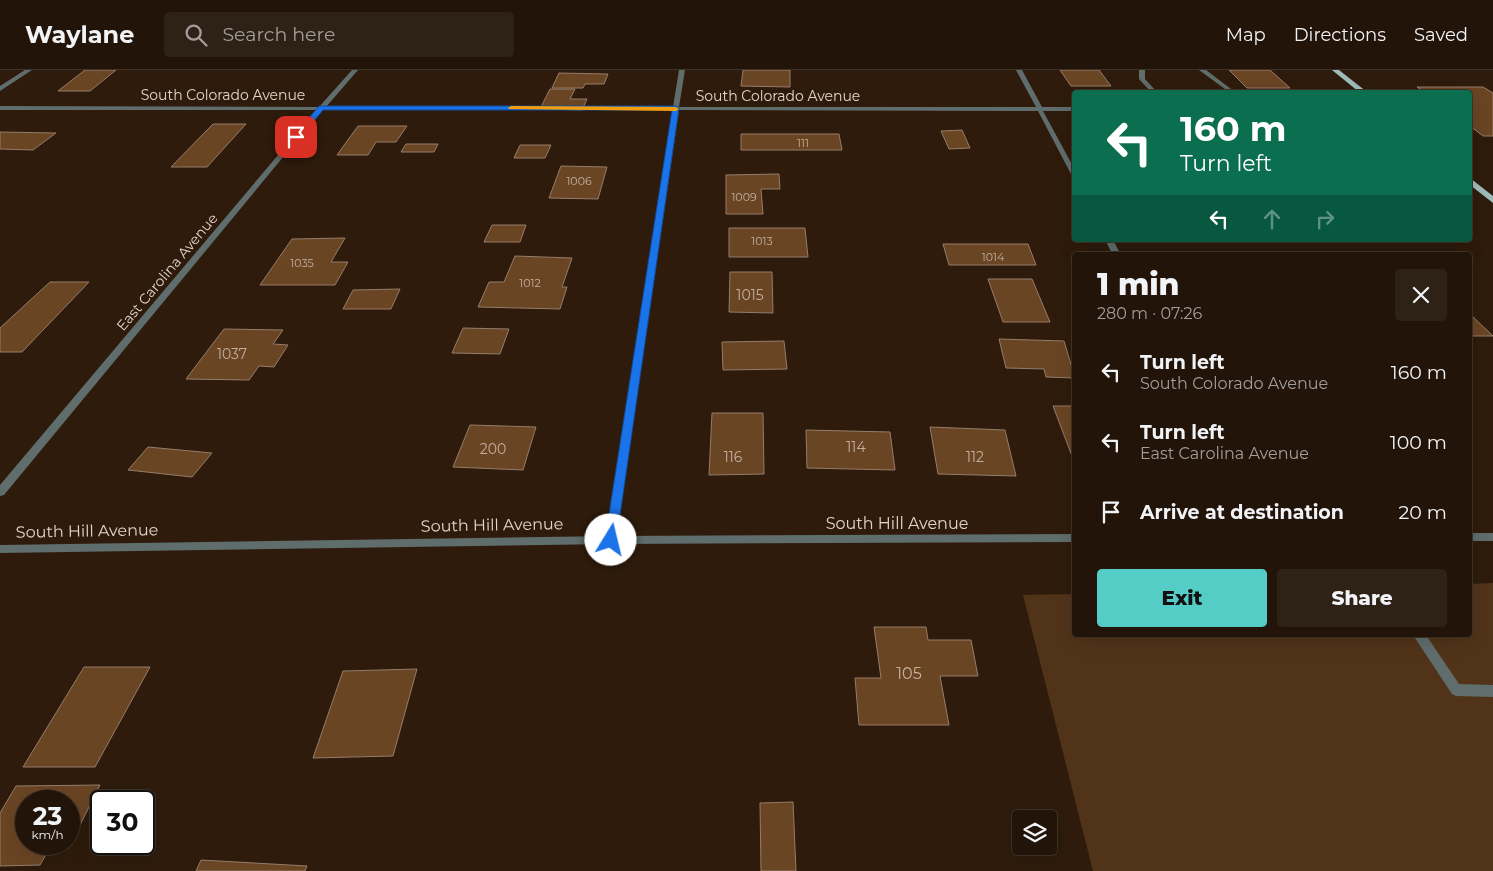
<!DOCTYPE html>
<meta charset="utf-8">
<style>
:root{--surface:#221408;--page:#2e2116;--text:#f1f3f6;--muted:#a29e9c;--line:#3f3329;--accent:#54cdc7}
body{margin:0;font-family:Montserrat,sans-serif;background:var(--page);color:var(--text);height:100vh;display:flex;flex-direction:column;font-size:19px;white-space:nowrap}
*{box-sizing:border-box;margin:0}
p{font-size:16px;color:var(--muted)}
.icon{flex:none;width:28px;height:28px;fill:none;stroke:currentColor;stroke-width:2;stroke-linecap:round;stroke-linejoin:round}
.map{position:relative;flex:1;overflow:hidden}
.panel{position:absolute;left:1072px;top:182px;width:400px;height:385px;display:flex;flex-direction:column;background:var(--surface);border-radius:5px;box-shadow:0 5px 20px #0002,0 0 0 1px var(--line)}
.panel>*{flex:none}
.banner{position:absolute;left:1072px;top:20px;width:400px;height:152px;border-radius:5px;box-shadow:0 5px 20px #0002,0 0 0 1px var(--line);background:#0b6e4f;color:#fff;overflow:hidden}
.controls{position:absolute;left:1012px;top:740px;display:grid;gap:10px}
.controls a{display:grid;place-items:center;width:45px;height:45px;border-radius:5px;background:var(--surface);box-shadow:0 5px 20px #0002,0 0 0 1px var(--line);font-size:25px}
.speed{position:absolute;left:15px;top:720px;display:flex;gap:10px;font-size:25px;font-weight:700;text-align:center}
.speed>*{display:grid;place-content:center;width:65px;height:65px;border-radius:50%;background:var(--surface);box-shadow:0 5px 20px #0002,0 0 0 1px var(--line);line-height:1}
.speed small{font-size:12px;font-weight:400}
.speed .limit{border:2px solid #111;border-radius:8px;background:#fff;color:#111}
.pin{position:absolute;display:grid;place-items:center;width:42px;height:42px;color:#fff;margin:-21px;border-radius:10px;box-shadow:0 2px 8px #0006}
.me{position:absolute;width:55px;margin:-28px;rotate:9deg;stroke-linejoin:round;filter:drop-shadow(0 0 4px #0008)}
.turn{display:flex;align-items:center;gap:18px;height:105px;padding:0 25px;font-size:22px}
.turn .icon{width:65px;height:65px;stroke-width:2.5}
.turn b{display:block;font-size:35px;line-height:42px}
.lanes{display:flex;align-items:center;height:48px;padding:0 25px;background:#0003;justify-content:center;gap:25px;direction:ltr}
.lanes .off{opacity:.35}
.round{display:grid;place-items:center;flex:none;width:52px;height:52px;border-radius:5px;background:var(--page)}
.head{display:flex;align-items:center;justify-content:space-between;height:85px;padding:0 25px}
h1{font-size:30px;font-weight:800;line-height:38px}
.cta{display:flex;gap:10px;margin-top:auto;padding:10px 25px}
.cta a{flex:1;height:58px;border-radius:5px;background:var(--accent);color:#111;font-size:20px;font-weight:800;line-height:58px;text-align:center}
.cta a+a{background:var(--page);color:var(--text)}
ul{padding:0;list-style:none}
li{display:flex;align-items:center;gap:15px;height:70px;padding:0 25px}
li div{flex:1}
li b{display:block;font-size:19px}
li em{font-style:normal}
header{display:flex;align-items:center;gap:30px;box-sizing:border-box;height:70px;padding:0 25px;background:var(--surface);border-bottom:1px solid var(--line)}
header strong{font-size:24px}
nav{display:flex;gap:28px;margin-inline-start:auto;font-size:18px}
.search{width:350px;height:45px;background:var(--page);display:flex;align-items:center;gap:12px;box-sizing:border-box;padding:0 18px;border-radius:5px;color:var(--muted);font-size:19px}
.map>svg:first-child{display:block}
</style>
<header>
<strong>Waylane</strong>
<div class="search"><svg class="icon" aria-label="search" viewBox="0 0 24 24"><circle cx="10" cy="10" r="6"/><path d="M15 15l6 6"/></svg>Search here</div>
<nav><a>Map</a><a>Directions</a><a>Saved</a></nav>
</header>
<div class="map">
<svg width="1493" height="801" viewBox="0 0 1493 801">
<rect width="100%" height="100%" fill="#2e1b0b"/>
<path fill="#513319" d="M1493 513V801H1093L1023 525 1075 524V565H1470V514Z"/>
<path fill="#6a4524" stroke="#957d6b" d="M85 0H116L90 21H58Z
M743 0H790V17L741 16Z
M1060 0H1099L1111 16H1071Z
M1229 0H1270L1290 18H1247Z
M559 3 608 4 604 14H585L583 18H552Z
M1417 17H1483L1493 23V66H1483L1470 56V52H1473L1470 50V22H1425Z
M550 19H575L570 29H587L582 40 540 39Z
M213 54H246L207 97H171Z
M358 56H407L396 72H376L368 85H337Z
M962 60 970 78 949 79 941 61Z
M0 62 56 63 33 80 0 79Z
M741 64H839L842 80H741Z
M406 74H438L434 82H401Z
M520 75H551L545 88H514Z
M561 96 607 97 598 129 549 128Z
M779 104 780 119H761L763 144H726V105Z
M492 155H526L520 172H484Z
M729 158H805L808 187H729Z
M345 168 331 192H348L335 215H260L292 169Z
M943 174H1028L1036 195H949Z
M1362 183H1407L1409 185H1364Z
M515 186 572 188 562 217H567L560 239 478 237 489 212H504Z
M730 202H772L773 243 729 242Z
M988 209H1032L1050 252H1003Z
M50 212H89L22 282H0V258Z
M400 219 391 239H343L353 220Z
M1470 244 1493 266H1470Z
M463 258 509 259 500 284 452 283Z
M224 259 283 260 273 274 288 275 274 297 259 296 249 310 186 309Z
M999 269 1064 271 1075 308 1046 307 1044 299 1006 298Z
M784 271 787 299 723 300 722 272Z
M1053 336H1075V394Z
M712 343H763L764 404 709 405Z
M470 355 536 357 523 400 453 397Z
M930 357 1005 360 1016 406 938 404Z
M806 360 890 362 895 400 807 398Z
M148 377 212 383 192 407 128 400Z
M874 557H926L928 570H971L978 606H940L949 655H859L855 608H881Z
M84 597H150L95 697H23Z
M417 599 393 686 313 688 343 601Z
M100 715 78 759H69V731H26V774H52L40 795 0 796V743L16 716Z
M793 732 796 801H761L760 733Z
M201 790 307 796 305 801H196Z"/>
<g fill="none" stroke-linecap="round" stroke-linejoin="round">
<path fill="#5f6d6c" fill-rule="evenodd" d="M1139 0H1145V9L1157 22H1151L1139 9Z
M1199 0H1206L1235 22H1229Z
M1413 565H1426L1459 614 1493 615V627L1456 626 1452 624Z"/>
<path fill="#5f6d6c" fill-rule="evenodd" d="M352 0H358L326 37H673L679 0H685L679 37H1036L1016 0H1022L1042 37H1075V41H1043L1075 100V108L1072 106 1038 41 679 40 616 470 615 473H607L606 470 673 40H322L4 425 0 426V415L316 40H0V36L319 37Z
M1105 170H1113L1121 185H1113Z"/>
<path fill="#5f6d6c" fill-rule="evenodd" d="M25 0H32L0 21V16Z
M1470 463H1493V471H1470Z
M1075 464V472L611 474 0 483V475L611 466Z"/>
<path fill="#9dbcb9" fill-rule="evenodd" d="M1332 0H1339L1367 22H1359Z
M1470 108 1493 126V133L1470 115Z"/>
</g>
<path fill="#1a73e8" stroke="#114b97" d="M319 36H676L679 38 616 473H607L605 470 672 40H323L299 69H294V66Z"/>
<path fill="#f59e0b" d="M511 36 676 37 679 39 676 41 509 39 508 38Z"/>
<g text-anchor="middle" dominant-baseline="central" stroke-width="5" stroke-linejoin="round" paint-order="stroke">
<g font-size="11" fill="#c3b0a0">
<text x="803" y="73">111</text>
<text x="579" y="111">1006</text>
<text x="744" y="127">1009</text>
<text x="762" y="171">1013</text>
<text x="993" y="187">1014</text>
<text x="302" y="193">1035</text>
<text x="530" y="213">1012</text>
</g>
<g font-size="14" fill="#e1d4ca" stroke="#2e1b0b">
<text x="223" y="25">South Colorado Avenue</text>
<text x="778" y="26">South Colorado Avenue</text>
<text transform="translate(167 202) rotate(-50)">East Carolina Avenue</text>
</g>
<g font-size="14" fill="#c3b0a0">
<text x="750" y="225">1015</text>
<text x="232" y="284">1037</text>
<text x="856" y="377">114</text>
<text x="493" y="379">200</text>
<text x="733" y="387">116</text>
<text x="975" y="387">112</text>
</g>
<g font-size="16" fill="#e1d4ca" stroke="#2e1b0b">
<text x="897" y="453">South Hill Avenue</text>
<text transform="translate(492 455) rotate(-1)">South Hill Avenue</text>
<text transform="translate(87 461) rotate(-1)">South Hill Avenue</text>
</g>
<g font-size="16" fill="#c3b0a0">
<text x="909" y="603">105</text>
</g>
</g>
</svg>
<div class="controls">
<a><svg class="icon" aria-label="layers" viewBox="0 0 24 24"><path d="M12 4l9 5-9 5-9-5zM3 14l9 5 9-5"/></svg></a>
</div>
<div class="speed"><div>23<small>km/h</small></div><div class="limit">30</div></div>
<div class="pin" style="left:296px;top:67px;background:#d93025"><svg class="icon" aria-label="arrive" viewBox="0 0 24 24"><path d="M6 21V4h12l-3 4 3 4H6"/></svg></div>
<svg class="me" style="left:611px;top:470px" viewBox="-20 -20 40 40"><circle r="19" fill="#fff"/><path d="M0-13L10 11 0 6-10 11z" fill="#1a73e8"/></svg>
<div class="banner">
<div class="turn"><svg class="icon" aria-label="left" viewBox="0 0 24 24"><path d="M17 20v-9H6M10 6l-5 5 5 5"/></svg><div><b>160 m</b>Turn left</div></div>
<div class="lanes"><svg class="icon" aria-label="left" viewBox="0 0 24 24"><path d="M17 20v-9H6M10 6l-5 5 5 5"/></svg><svg class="icon off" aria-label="ahead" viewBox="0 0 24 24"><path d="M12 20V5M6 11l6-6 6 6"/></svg><svg class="icon off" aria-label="right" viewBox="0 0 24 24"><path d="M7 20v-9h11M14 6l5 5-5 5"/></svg></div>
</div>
<section class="panel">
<div class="head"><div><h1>1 min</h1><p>280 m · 07:26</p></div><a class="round"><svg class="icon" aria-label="close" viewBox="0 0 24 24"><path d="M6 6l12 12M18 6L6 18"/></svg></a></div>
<ul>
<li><svg class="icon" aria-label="left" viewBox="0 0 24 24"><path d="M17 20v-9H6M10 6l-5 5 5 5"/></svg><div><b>Turn left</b><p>South Colorado Avenue</p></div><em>160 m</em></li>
<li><svg class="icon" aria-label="left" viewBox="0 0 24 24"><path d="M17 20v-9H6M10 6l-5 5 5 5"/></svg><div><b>Turn left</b><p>East Carolina Avenue</p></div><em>100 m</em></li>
<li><svg class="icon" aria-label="arrive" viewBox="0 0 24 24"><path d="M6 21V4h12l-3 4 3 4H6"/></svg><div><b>Arrive at destination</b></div><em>20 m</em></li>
</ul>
<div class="cta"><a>Exit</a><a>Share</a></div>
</section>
</div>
